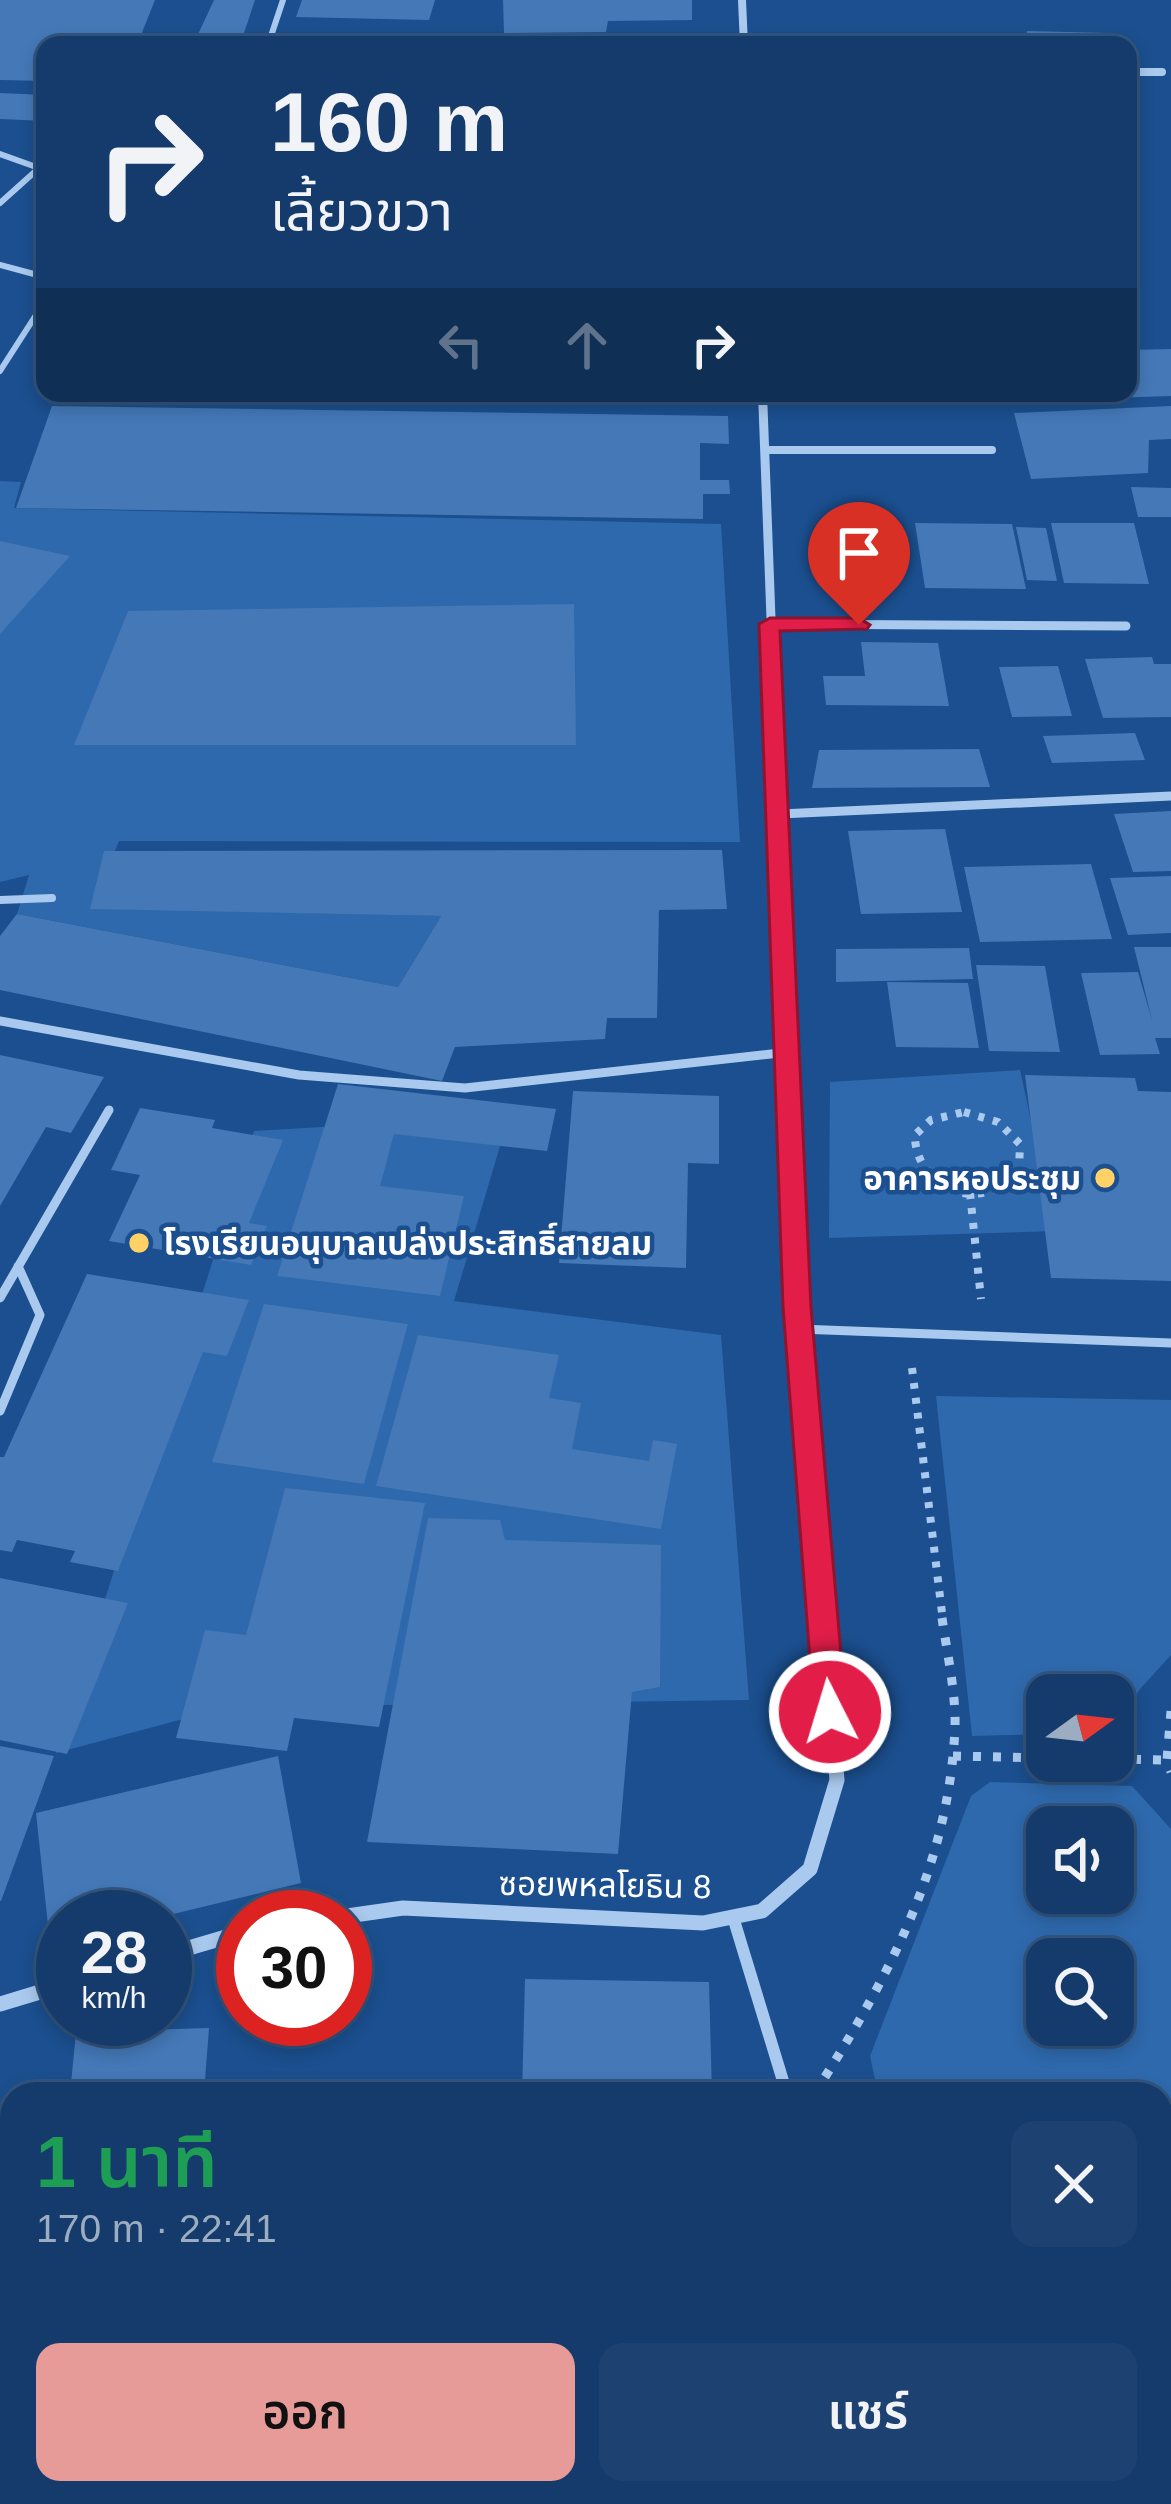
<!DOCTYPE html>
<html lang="th">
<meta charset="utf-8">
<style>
:root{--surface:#143b6b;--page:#1d4271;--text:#f1f3f6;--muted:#9dadc1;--line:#33557e;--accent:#e69b98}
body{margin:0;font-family:Arial,"Noto Sans Thai",sans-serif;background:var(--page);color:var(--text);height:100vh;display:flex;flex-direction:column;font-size:45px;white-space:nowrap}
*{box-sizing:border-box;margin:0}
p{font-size:39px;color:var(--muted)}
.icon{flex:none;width:66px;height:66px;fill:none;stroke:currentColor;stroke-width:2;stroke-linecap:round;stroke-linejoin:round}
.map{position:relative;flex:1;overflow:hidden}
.drawer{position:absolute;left:0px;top:2082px;width:1173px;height:423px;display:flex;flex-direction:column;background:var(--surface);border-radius:36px 36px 0 0;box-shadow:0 6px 18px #0003,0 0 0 3px var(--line)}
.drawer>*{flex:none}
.banner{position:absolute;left:36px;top:36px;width:1101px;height:366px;border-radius:24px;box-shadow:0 6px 18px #0003,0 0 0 3px var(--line);background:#143b6b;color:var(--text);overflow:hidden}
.needle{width:78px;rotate:75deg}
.fabs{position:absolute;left:1026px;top:1674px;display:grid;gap:24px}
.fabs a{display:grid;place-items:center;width:108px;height:108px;border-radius:24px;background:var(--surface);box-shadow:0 6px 18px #0003,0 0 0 3px var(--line);font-size:60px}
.speed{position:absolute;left:36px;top:1890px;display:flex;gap:24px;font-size:60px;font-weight:700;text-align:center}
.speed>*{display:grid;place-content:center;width:156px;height:156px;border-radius:50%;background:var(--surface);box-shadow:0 6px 18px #0003,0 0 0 3px var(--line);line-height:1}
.speed small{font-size:30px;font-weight:400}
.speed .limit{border:18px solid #d22;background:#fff;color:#111}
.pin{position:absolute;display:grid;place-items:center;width:102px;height:102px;color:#fff;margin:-123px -51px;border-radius:50% 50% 50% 0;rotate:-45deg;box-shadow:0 0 12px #0007}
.pin .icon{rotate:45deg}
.me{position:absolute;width:132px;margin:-66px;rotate:355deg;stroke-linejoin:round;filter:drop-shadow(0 0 9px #0008)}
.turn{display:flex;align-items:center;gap:42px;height:252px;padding:0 36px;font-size:54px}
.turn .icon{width:156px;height:156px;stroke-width:2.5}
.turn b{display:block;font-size:84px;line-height:102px}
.lanes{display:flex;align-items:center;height:114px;padding:0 36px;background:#0003;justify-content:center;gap:60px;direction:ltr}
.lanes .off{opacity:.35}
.round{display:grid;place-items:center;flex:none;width:126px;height:126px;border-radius:24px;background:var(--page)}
.overview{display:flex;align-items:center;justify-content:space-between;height:204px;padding:0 36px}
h1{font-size:72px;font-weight:600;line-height:90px;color:#1e9e55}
.primary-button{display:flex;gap:24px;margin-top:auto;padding:24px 36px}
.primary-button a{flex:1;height:138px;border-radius:24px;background:var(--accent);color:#111;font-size:48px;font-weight:600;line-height:138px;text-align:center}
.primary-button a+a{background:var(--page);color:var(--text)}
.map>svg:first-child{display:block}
</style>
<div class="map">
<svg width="1171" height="2504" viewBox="0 0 1171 2504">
<rect width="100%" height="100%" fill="#1b4f8f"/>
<path fill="#2e69ad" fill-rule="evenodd" d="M0 481 21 482 14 508 721 524 740 842 119 841 91 908 441 916 398 987 17 914 29 875 0 882Z
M1020 1070 1055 1231 829 1238 830 1082Z
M509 1116 454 1301 721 1335 749 1700 228 1707 56 1753 254 1131Z
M936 1396 1171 1400V1655L1140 1689 1113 1733V1695H1047V1734L972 1736Z
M990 1782 1132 1786 1171 1829V2265L1161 2264V2094H878L870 2056 971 1796ZM1113 1827V1893H1047V1827ZM1113 1959V2025H1047V1959Z"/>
<path fill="#4478b7" d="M0 0H155L137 45H45V81L0 80Z
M214 0H255L240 45H193Z
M302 0H435L429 20 296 17Z
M503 0H692V20L608 21 606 32 504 33Z
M1027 31 1109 33 1112 45H1026Z
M0 93 45 95V121L0 119Z
M1171 349V396L925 404 921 393H1128V350Z
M52 406 728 416 729 444 700 443V480H729L730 494H703V519L16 508Z
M1171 406V439L1149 440 1148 473 1031 479 1014 413Z
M1131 487 1171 488V517H1138Z
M915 523 1012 524 1026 589 925 588Z
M1051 523H1134L1149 584 1064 583Z
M1016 527 1046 528 1057 581 1027 580Z
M0 541 70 556 0 634Z
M574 604 576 745H74L128 611Z
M861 642 938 643 949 706 826 705 823 676H865Z
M1152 657 1154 664H1171V717L1103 718 1085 659Z
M1058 666 1072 716 1012 717 999 667Z
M1135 733 1145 760 1052 763 1043 736Z
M979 749 990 787 812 788 819 750Z
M1171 811V871L1133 872 1114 814Z
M945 829 962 912 861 914 848 831Z
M722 850 727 909 659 910 657 1018H607L605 1039 455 1047 442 1081 0 990V936L17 914 398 987 441 916 90 909 104 851Z
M1091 864 1112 939 980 942 964 867Z
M1171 876V933L1128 935 1110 878Z
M1134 947H1171V1038H1155L1160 1054 1100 1055 1081 973 1138 972 1152 1020Z
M969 948 973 979 836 982V949Z
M976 965 1045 966 1060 1052 989 1051Z
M887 982 968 983 979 1048 896 1047Z
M0 1055 104 1077 71 1133 46 1127 0 1206Z
M1025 1075 1135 1078 1138 1091 1171 1092V1281L1051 1278Z
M338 1084 556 1109 547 1151 394 1134 380 1186 464 1196 440 1296 277 1276Z
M573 1091 719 1096V1164L688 1163 686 1268 559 1263Z
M140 1108 215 1120 212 1128 283 1140 249 1223 267 1226 251 1265 109 1241 140 1175 111 1170Z
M87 1274 249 1300 227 1356 203 1352 118 1571 70 1562 75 1551 17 1540 12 1552 0 1550V1457H4Z
M264 1304 408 1324 364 1484 212 1462Z
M418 1335 559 1355 549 1398 581 1403 572 1449 649 1461 653 1440 677 1444 661 1529 376 1486Z
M285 1488 425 1503 379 1727 294 1718 287 1751 176 1738 205 1630 246 1635Z
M428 1518 500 1520 505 1540 661 1545 660 1687 632 1692 618 1854 367 1842Z
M0 1578 128 1603 67 1754 0 1740Z
M0 1746 54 1756 1 1901H0Z
M278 1756 301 1883 161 1917H63V1941L50 1944 36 1813Z
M525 1979 709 1982 712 2094H522Z
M209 2028 204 2094H70L76 2032Z
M12 2218V2321L0 2322V2220Z
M12 2349V2493H181L180 2504H0V2350Z
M212 2493H274V2499L212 2504Z
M306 2493H412V2504H306Z
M502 2493H706V2504H501Z"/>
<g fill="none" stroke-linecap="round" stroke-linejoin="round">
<path stroke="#a9c9ee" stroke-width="8" stroke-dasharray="6 9" stroke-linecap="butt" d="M964 1112 998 1122 1020 1144 1019 1170C1012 1176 1004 1184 996 1188 957 1208 914 1174 915 1135L931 1120Z
M970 1193 981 1299
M912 1368 943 1621"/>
<path stroke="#a9c9ee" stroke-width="9" stroke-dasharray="8 12" stroke-linecap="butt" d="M1171 1711 1167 1760 1171 1772
M953 1756 1047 1758
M1113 1759 1167 1760
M825 2077C894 1967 949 1860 955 1728 956 1692 947 1653 942 1618"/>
<path stroke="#a9c9ee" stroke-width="6" d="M268 45 283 0
M0 154 39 168 45 181
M0 203 39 168
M0 265 45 277
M0 371 45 301"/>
<path stroke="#a9c9ee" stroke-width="8" d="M765 450H992
M0 900 52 898"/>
<path stroke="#a9c9ee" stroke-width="9" d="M0 1021 299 1075 465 1088 789 1052
M0 1298 109 1110
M799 1329 1171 1343
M0 1411 40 1315 18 1266"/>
<path stroke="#a9c9ee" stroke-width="12" d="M733 1917 787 2094
M1161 2326H1171"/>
<path stroke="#a9c9ee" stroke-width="8" d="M742 0 744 45
M1128 72H1162
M762 393 763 409"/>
<path stroke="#a9c9ee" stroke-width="9" d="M763 406 783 937
M770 624 1126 626
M780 814 1171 796"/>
<path stroke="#a9c9ee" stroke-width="12" d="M783 934 797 1307 824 1621"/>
<path stroke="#a9c9ee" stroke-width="15" d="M340 1917 403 1908 703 1923 762 1911 810 1869 837 1780 823 1618
M165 1955 243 1932
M0 2004 63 1985"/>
</g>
<path fill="#e11d48" stroke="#92132f" stroke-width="3" d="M859 618 870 625 867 629 780 631 811 1307 846 1712 842 1722 830 1726 819 1722 814 1712 783 1307 759 624 770 618Z"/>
<g fill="#ffd166" stroke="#1b4f8f" stroke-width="4.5">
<circle cx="1105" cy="1178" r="12"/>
<circle cx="139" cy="1243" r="12"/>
</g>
<g text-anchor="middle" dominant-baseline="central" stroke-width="9" stroke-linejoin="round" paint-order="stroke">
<g font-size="33" font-weight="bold" fill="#fff" stroke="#1b4f8f" text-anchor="end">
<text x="1081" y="1178">อาคารหอประชุม</text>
<text x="163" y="1243" text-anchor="start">โรงเรียนอนุบาลเปล่งประสิทธิ์สายลม</text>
</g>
<g font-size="33" fill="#fff" stroke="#1b4f8f">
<text transform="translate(605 1885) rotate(1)">ซอยพหลโยธิน 8</text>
</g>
</g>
</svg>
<div class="fabs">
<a><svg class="needle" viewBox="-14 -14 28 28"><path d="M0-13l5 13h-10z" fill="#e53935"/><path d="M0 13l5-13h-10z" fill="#9dadc1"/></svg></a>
<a><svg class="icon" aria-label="sound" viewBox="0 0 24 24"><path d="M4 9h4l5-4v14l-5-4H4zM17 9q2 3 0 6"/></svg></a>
<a><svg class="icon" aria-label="search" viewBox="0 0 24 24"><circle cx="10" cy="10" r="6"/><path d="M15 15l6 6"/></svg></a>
</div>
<div class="speed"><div>28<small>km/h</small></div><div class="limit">30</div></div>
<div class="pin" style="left:859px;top:625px;background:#d93025"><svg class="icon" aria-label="arrive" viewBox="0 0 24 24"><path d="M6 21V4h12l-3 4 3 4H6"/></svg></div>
<svg class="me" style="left:830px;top:1712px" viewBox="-20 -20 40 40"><circle r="17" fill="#e11d48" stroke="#fff" stroke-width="3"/><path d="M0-11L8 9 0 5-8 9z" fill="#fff"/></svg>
<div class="banner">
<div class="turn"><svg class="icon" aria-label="right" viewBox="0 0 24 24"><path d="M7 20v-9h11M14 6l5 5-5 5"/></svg><div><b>160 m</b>เลี้ยวขวา</div></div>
<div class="lanes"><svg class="icon off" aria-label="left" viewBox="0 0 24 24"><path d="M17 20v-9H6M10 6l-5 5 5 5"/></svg><svg class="icon off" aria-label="ahead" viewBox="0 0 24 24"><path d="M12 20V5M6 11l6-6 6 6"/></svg><svg class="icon" aria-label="right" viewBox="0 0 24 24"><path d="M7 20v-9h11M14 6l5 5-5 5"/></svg></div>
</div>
<section class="drawer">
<div class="overview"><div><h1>1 นาที</h1><p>170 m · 22:41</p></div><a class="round"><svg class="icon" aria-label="close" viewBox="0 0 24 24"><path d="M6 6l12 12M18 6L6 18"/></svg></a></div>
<div class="primary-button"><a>ออก</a><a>แชร์</a></div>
</section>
</div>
